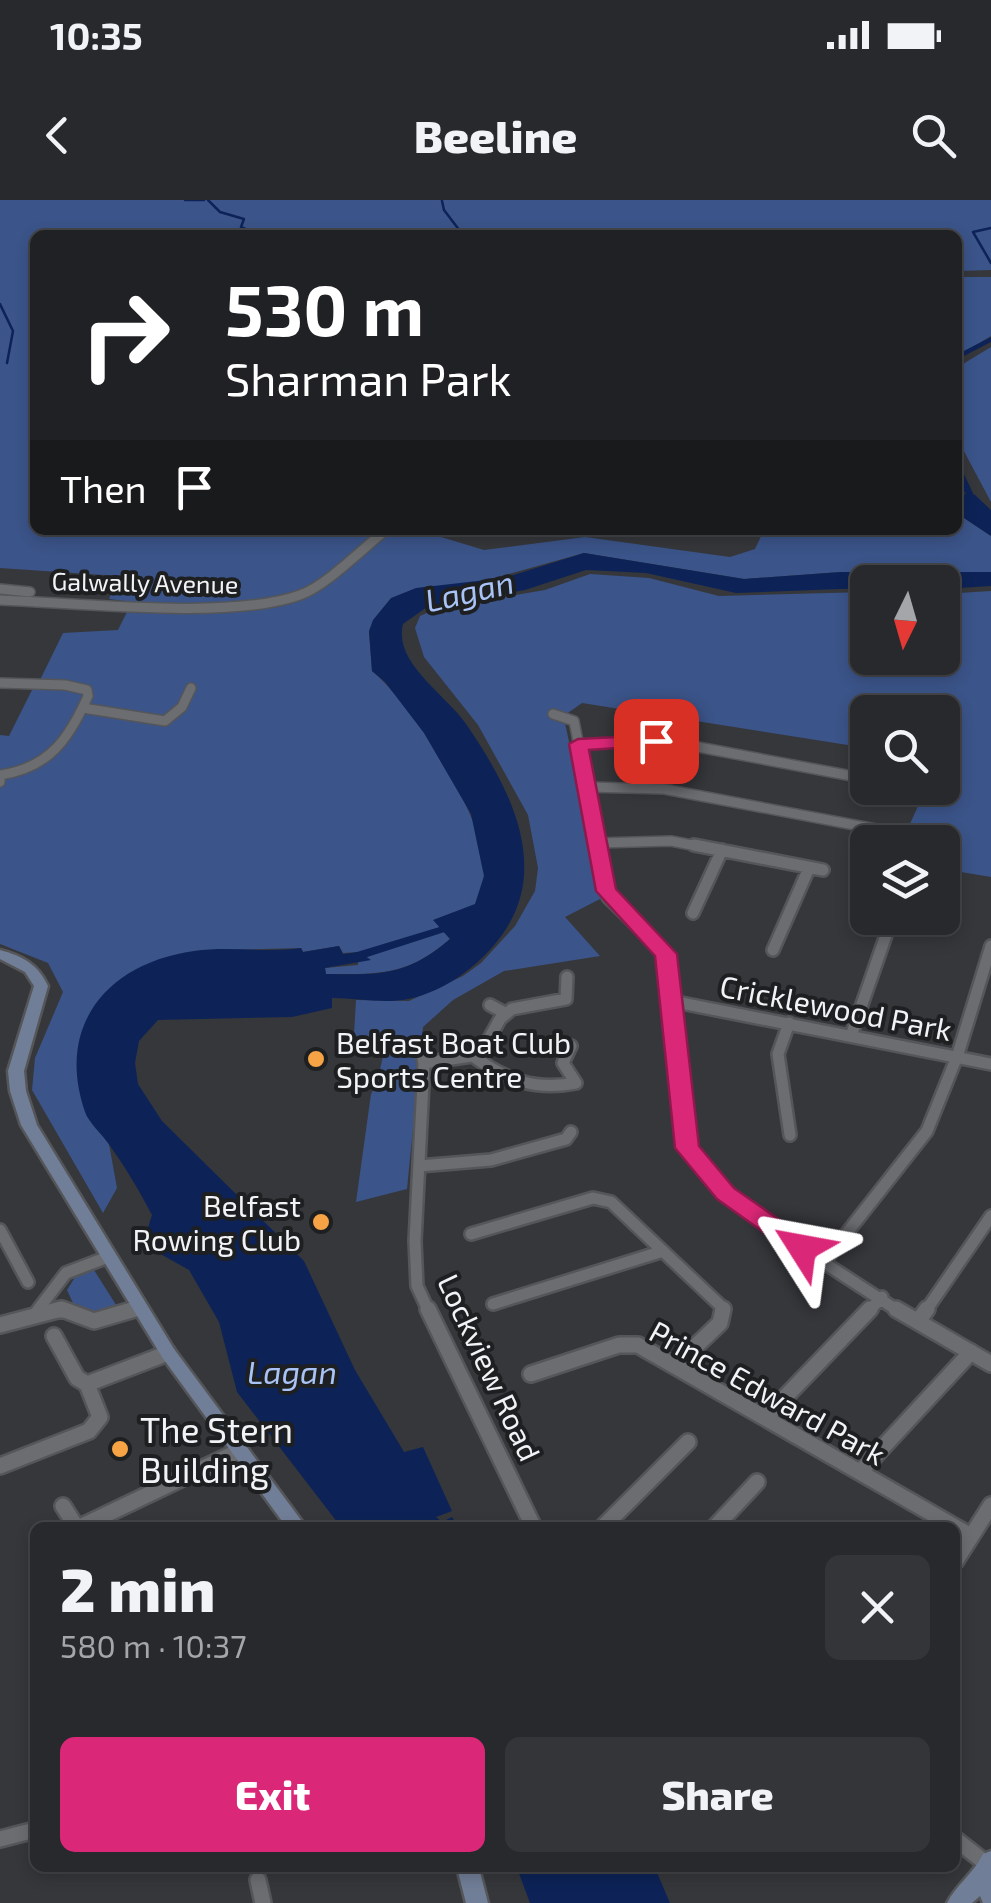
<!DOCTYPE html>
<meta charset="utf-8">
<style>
:root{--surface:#28292c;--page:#343538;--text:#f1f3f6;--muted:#a5a6a9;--line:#444548;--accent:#db2777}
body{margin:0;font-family:"Exo 2",sans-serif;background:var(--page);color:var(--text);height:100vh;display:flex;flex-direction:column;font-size:38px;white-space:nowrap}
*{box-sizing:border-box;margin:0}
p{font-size:32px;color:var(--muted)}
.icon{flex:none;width:55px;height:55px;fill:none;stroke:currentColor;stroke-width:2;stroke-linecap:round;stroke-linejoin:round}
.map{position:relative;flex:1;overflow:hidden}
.sheet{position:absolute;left:30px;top:1322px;width:930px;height:350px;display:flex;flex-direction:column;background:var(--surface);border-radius:15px;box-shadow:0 5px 15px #0003,0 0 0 2px var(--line)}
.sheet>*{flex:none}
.banner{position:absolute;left:30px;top:30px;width:932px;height:305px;border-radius:15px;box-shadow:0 5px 15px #0003,0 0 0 2px var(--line);background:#202124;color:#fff;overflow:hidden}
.needle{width:65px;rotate:185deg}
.fabs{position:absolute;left:850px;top:365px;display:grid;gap:20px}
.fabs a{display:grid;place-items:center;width:110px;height:110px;border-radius:15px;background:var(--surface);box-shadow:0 5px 15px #0003,0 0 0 2px var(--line);font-size:50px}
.pin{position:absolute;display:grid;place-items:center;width:85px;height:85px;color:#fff;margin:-42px;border-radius:20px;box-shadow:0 5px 15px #0006}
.me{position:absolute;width:110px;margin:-55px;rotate:304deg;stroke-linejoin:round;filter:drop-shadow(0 0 8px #0008)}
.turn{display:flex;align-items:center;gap:35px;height:210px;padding:0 30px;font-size:45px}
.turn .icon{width:130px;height:130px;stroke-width:2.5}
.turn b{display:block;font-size:70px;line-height:85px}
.then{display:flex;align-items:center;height:95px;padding:0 30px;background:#0003;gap:20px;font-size:38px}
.round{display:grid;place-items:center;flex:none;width:105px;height:105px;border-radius:15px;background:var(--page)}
.head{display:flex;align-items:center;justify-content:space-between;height:170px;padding:0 30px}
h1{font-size:60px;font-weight:800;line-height:75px}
.action{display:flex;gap:20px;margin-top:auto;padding:20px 30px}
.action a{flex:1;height:115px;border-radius:15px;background:var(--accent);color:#fff;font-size:40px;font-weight:800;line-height:115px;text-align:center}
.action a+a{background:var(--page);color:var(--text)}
.status{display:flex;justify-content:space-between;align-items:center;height:70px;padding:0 50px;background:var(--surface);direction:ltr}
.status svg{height:28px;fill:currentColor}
header{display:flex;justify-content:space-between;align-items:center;height:130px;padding:0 30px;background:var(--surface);font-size:45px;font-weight:800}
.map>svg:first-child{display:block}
</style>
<div class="status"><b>10:35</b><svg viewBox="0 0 49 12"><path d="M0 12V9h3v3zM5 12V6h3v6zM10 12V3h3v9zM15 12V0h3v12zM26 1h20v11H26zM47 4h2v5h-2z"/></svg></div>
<header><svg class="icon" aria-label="back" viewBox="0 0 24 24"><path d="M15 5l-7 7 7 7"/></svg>Beeline<svg class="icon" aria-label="search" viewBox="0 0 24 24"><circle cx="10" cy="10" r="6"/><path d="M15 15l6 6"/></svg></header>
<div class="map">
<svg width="991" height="1703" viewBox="0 0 991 1703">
<rect width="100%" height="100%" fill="#36373b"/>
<path fill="#3b5489" d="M0 0H991V70L958 71V35H35V330H418L484 350 585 337 730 357 755 349 764 330H958V314L991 336V372H841L744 379 584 353 484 381 369 431 372 471C412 504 489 622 484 674 484 684 478 695 475 705L434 720 450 739C407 776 381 774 326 774L325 768 358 765 359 752 343 753 339 746 303 752 301 748 195 751 86 915 109 944 117 988 103 1013 32 890 35 858 63 792 48 763 0 744V535L9 536 32 490 41 488V478L63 433 118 430 132 402 109 399 118 376 0 368Z
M958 77H991V136L958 156Z
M991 147V302L958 240V167Z
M590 374 649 378 719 396 867 392 868 458H942L943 394 991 391V677L943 669 942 642H902L926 588H942V512H868L867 548 582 503 565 515 549 517 564 518 602 698 565 717 600 756 504 771 453 800 423 827 407 989 356 1002 371 894 377 883 383 856 354 834 356 800 409 801 463 776 481 763 515 726 535 691 538 668 528 615 478 525 424 457 415 428 420 416 438 408 545 390Z
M94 1070 118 1108 96 1118 77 1112 67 1090 75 1077Z"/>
<path fill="#0d2357" d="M958 294 975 295 991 310V336L958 314Z
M584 353 744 379 841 372H991V386L943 389 942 382H868L867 388 736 393 646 373 586 370 525 390 427 407 403 424C393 463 447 495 466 524 506 582 550 661 506 729 487 760 446 792 408 799 385 804 356 798 332 798V808L292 817 158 820 139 841 135 863 138 884 162 921 304 1061 355 1170 404 1252 423 1247 452 1311 436 1317 442 1322 452 1317 458 1327H341L237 1192 219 1122 189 1070 157 1052 145 1037 152 1015C139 990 124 965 108 943 101 933 89 923 85 912 55 825 108 763 194 751 229 746 266 753 301 748L303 752 339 746 343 754 359 752 371 760 325 768 326 774C380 775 407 776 450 739L433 720 475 704 484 676 471 614 424 533 385 482 372 471 369 431 373 420 391 398 416 388 504 378Z
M517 1668H655L670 1703H530Z"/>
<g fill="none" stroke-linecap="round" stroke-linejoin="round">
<path stroke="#0d2357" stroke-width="2.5" d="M185 0H204
M208 0 220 12 244 19 241 27 259 35
M442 1 444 10 463 35
M991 28 973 32 991 63
M0 104 13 131 7 163"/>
<path fill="#0d2357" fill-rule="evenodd" d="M991 137V142L958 159V154Z
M958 267 962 270 980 308 979 310 972 308 958 278Z
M456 722 460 723 462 725 460 727 355 761 351 762 345 758 347 755Z"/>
<g stroke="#545659" stroke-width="12">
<path id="street-far2" d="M0 389 30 392
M0 400C78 403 231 420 300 395 326 386 363 348 386 330
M0 483 65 485 87 490 88 496C69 539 49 568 0 575V582
M83 508 165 521 182 507 191 488
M553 514 574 521 599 648
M578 544 666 541 868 579
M588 587 664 589 881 630
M598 643 671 641 707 648"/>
</g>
<g stroke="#545659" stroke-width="16">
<path id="street-far1" d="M598 645 608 697 666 754 683 935 700 965 731 997 772 1029 900 1112
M694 645 823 670
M693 713 722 650
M773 750 809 668
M671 801 991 864
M490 805 505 813
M789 823 778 854 790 935
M851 836 892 718
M420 846 424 863 415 1041 417 1086 429 1112
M473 856C505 880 536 891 576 883L563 863 571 846
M424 863 472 856 485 846 500 819 512 809 566 799 567 777
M419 966 491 960 566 939 571 932
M0 1030 28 1082
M471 1034 593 998 611 1002 723 1108 722 1112
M824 1062 927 931 958 854 991 746
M493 1104 660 1052
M37 1111 66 1073 108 1057
M42 1112H69
M127 1112 139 1108
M868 1112 882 1097
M925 1112 991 1016"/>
</g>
<g stroke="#545659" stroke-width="20">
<path id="street" d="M62 1109 94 1121 135 1109
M428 1109 534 1328
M896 1109 991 1164
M919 1120 927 1109
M0 1125 61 1109
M54 1136 77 1178 87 1184
M676 1165 720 1123 723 1109
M531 1174 619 1145H638L971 1336
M766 1217 870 1109
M0 1266 89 1231 100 1217 87 1184 168 1153
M861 1271 971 1152
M63 1306 77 1328
M78 1328 239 1251
M602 1328 688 1242
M714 1328 757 1282
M955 1362 991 1305
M0 1639 35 1630
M955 1639 987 1664
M258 1680 263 1703"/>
</g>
<g stroke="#545659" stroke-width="5">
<path id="secondary" d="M0 750C22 756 38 764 48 786L24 871 26 891 37 925 174 1149 307 1328H287L162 1157 21 925 10 891 8 871 34 786 25 772 0 759Z
M991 1651V1703H983L980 1696 972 1703H947C956 1685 974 1673 983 1654Z
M457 1668H479L488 1703H466Z"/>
</g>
<use href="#street-far2" stroke="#6b6d71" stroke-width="9"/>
<use href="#street-far1" stroke="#6b6d71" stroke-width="11"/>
<use href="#street" stroke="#6b6d71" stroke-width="15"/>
<use href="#secondary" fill="#717e97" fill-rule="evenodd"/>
</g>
<path fill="#db2777" stroke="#8e194d" stroke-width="2.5" d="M656 535 666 541 663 545 589 550 616 689 677 754 699 946 734 988 811 1042 815 1048 811 1054H794L717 999 675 948 655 756 596 691 569 544 578 539Z"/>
<g fill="#f5a345" stroke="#1e1f20" stroke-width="4">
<circle cx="316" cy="859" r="10"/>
<circle cx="321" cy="1022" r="10"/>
<circle cx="120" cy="1249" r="10"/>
</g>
<g text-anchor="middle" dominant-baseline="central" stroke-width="8" stroke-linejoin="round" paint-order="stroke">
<g font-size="25" fill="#f2f3f6" stroke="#1e1f20">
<text transform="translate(145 382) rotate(1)">Galwally Avenue</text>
</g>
<g font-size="30" fill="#f2f3f6" stroke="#1e1f20">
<text transform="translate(836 807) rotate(11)">Cricklewood Park</text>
<text transform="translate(490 1167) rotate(65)">Lockview Road</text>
<text transform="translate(768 1192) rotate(29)">Prince Edward Park</text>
</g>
<g font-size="30" fill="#f2f3f6" stroke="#1e1f20" text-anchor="start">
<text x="336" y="842">Belfast Boat Club<tspan x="336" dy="34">Sports Centre</tspan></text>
<text x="301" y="1005" text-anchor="end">Belfast<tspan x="301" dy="34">Rowing Club</tspan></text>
</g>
<g font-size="32" font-style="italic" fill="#a9c3f6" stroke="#1e1f20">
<text transform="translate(469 390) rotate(-13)">Lagan</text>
<text x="292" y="1171">Lagan</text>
</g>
<g font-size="35" fill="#f2f3f6" stroke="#1e1f20" text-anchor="start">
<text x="140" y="1229">The Stern<tspan x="140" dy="40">Building</tspan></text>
</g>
</g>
</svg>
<div class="fabs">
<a><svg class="needle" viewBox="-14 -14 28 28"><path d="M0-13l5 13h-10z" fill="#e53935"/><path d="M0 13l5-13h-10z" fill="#a5a6a9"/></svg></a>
<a><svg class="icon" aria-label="search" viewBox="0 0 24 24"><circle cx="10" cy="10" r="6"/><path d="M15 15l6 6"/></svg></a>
<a><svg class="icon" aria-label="layers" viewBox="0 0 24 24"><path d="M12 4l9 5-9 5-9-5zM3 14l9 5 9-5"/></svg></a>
</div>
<div class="pin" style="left:656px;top:541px;background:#d93025"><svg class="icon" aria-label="arrive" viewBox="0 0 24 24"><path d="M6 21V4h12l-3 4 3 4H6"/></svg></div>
<svg class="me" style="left:802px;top:1048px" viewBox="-20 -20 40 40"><path d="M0-17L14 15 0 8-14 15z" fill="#db2777" stroke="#fff" stroke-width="4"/></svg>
<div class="banner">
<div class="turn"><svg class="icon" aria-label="right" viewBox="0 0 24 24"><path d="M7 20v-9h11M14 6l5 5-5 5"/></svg><div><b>530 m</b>Sharman Park</div></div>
<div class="then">Then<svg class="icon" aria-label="arrive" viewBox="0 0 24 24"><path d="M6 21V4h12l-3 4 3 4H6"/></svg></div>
</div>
<section class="sheet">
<div class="head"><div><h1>2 min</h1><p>580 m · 10:37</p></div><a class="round"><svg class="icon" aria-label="close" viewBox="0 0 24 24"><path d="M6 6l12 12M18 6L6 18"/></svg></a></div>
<div class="action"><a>Exit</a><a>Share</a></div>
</section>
</div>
